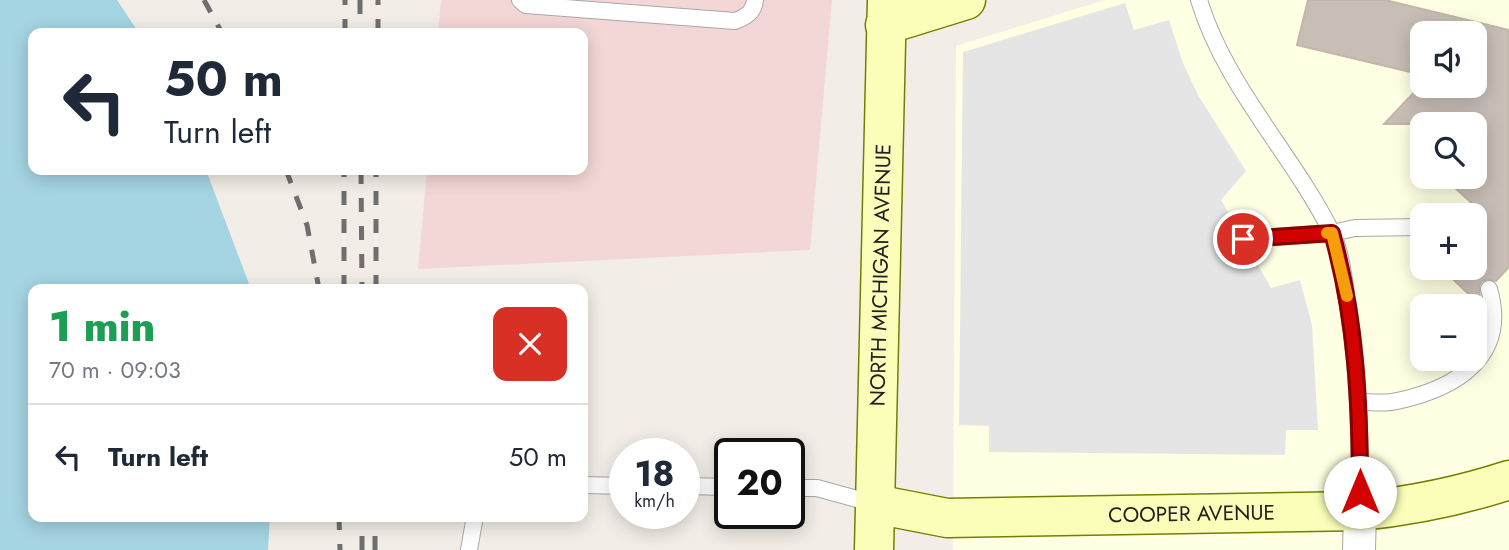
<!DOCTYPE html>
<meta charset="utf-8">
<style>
:root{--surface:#fff;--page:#f2f2f3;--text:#1f2937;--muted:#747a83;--line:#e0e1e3}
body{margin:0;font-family:Jost,sans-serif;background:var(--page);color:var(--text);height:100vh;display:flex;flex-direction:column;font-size:26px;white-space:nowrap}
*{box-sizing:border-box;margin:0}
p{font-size:23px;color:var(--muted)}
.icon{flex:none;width:38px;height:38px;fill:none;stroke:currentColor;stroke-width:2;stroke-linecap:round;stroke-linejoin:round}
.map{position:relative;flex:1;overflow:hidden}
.details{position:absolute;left:28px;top:284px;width:560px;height:238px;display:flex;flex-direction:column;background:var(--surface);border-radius:14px;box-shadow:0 4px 18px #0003}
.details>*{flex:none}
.guide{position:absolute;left:28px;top:28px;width:560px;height:147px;border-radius:14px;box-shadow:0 4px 18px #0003;background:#fff;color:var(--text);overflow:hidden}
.tools{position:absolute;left:1410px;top:21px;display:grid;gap:14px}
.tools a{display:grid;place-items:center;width:77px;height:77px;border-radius:14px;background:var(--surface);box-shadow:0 4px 18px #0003;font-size:35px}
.speed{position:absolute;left:609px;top:438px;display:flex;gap:14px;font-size:35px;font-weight:700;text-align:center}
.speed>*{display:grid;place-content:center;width:91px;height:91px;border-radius:50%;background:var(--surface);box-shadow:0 4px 18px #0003;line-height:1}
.speed small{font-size:18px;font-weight:400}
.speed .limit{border:4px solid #111;border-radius:10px;background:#fff;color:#111}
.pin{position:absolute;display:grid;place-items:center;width:60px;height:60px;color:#fff;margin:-30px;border:4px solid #fff;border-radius:50%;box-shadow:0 2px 7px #0007}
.me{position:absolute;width:77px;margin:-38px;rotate:0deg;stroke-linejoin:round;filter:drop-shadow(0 0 5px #0008)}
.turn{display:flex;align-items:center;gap:24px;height:147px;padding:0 21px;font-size:32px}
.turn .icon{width:91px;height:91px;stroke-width:2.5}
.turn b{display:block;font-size:49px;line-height:60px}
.round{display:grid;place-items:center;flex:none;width:74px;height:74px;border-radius:14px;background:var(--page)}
.head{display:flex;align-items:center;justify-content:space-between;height:119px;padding:0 21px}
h1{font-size:42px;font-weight:800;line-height:52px;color:#1e9e55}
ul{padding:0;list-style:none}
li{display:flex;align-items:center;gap:21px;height:105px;padding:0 21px;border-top:2px solid var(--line)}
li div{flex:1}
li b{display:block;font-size:26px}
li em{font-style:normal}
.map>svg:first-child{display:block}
</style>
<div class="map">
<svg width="1509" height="550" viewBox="0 0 1509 550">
<rect width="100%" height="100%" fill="#f2eee7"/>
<path fill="#f3d7d6" d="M441 0H832L810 250 418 269 427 170H583V33H438Z"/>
<path fill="#ffffe3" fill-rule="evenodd" d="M1105 0H1509V550H953L956 46ZM1423 33H1475V86H1423ZM1423 124H1475V177H1423ZM1423 215H1475V268H1423ZM1423 306H1475V359H1423Z"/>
<path fill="#e5e5e5" d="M1125 3 1134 30 1169 20 1183 63 1198 95 1246 171 1221 200 1271 288 1300 280 1312 325 1318 430H1286L1285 455 989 452V426L959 425 963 52Z"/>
<path fill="#a5d4e2" d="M0 0H117L139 33H33V170H206L251 289H33V516H270L268 550H0Z"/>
<path fill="#c7beb6" stroke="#c5b5a8" stroke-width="2" d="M1308 0H1385L1509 30V267L1496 281 1488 279 1482 281 1479 286 1480 299 1475 304V300L1441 268H1475V206L1443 177H1475V124H1384L1420 86H1475V33H1423V75L1297 45Z"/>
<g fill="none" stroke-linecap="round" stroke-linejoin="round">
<g stroke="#a8a8a8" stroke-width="18">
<path id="lane" d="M520 0 526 5 735 21C746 17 754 12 755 0
M1199 0C1225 86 1291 152 1331 231 1340 249 1343 273 1346 293 1359 367 1360 436 1360 511
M1243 239 1332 233 1355 228 1423 227
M1360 402C1372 402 1386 404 1397 401 1454 389 1509 358 1489 289
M583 485 625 486
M684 486 730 487
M789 488H817L875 504
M469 550 475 516"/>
</g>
<g stroke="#a8a8a8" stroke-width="34">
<path id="street" d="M1359 550 1360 511"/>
</g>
<g stroke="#718000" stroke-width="41">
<g id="secondary">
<path d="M885 25 966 0"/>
<path id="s1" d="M875 504 947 518 1360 511C1411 506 1460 496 1509 480"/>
<path id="s2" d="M874 550 887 0"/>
</g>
</g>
<use href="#lane" stroke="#fff" stroke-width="16"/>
<use href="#street" stroke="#fff" stroke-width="32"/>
<use href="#secondary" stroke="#fafeb9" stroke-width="38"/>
<path stroke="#6f6f6f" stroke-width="5" stroke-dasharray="14 14" stroke-linecap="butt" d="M204 0 222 33
M360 0V33
M345 33V0
M378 33V0
M286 170 307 225 319 289
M361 170 362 289
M344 289V170
M376 289V170
M339 516 340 550
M362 550V516
M375 550V516"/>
</g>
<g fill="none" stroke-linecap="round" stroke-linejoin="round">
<g stroke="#880100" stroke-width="18">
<path id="route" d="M1243 239 1332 233C1356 319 1360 403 1360 492"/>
</g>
<use href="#route" stroke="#d20200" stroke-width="12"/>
<path stroke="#f59e0b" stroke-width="12" d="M1327 233H1332L1347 296"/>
</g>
<g text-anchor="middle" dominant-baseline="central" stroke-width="5" stroke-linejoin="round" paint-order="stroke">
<g font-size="21" fill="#212121" stroke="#fff">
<text stroke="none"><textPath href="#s2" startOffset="275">NORTH MICHIGAN AVENUE</textPath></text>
<text stroke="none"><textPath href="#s1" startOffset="318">COOPER AVENUE</textPath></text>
</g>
</g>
</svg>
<div class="tools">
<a><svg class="icon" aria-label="sound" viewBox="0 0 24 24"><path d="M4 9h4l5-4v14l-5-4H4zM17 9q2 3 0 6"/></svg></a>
<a><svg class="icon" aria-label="search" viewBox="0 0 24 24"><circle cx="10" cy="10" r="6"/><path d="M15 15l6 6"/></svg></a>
<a>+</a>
<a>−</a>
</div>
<div class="speed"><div>18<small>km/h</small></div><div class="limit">20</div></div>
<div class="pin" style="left:1243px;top:239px;background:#d93025"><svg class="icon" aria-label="arrive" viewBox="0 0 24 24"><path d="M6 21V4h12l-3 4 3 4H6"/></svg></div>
<svg class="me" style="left:1360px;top:492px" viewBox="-20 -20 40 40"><circle r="19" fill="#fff"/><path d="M0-13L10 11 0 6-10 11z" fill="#d20200"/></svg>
<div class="guide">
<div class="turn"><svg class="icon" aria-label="left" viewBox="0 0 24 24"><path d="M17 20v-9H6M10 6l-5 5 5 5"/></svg><div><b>50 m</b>Turn left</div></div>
</div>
<section class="details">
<div class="head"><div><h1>1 min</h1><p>70 m · 09:03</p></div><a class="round" style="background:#d93025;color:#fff"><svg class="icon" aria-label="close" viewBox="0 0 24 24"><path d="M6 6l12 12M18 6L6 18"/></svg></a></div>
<ul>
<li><svg class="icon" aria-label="left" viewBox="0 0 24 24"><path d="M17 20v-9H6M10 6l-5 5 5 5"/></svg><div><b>Turn left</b></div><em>50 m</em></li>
</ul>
</section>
</div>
